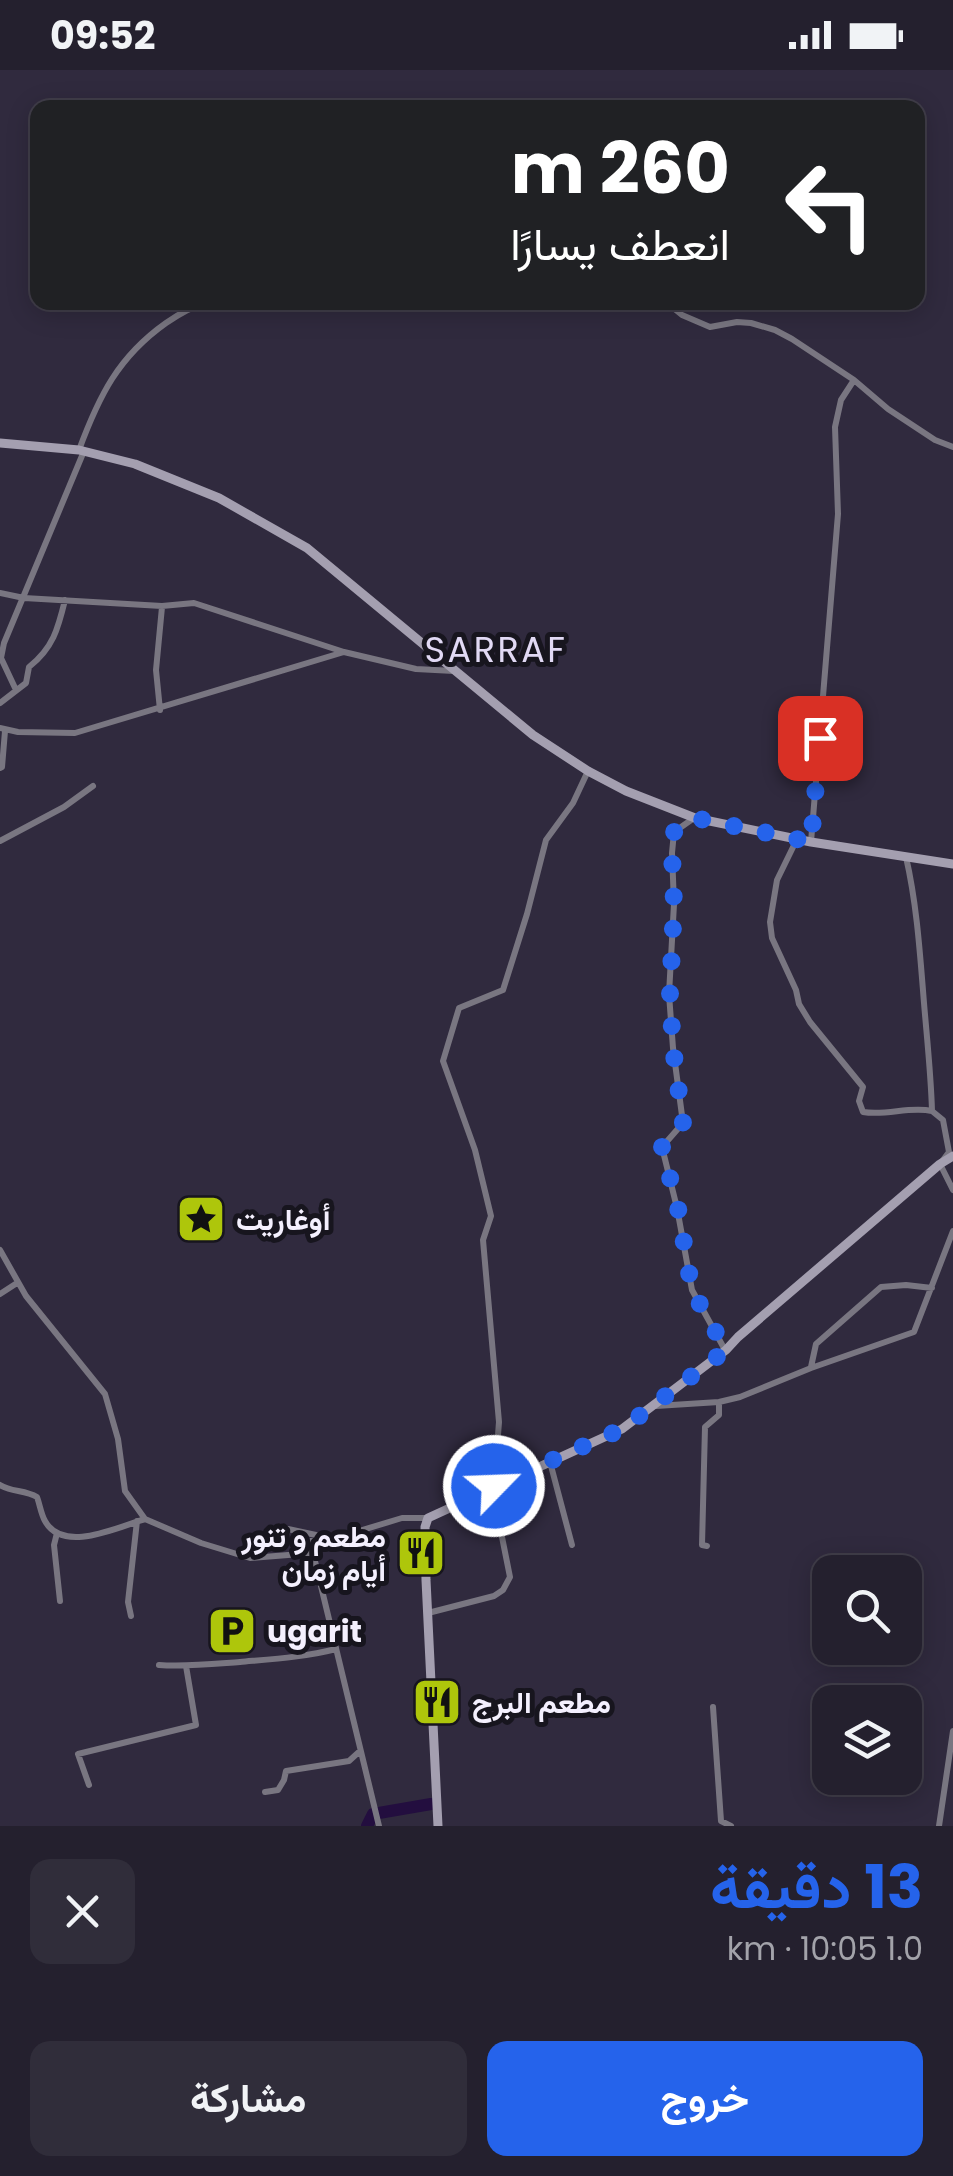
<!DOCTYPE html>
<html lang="ar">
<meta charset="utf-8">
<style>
:root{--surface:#24202e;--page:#302d3a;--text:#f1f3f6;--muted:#a3a3aa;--line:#413e4a;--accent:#2563eb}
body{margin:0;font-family:Poppins,Vazirmatn,sans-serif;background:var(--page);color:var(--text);direction:rtl;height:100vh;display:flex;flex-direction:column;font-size:38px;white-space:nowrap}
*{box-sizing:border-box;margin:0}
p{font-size:32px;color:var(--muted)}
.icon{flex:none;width:55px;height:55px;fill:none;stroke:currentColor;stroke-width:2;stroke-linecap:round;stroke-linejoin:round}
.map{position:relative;height:1756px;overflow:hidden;direction:ltr}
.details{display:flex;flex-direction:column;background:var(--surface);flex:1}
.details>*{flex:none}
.hud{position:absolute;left:30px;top:30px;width:895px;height:210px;border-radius:20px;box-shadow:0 5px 25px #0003,0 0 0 2px var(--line);direction:rtl;background:#202124;color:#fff;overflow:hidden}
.controls{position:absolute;left:812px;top:1485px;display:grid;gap:20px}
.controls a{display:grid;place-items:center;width:110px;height:110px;border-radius:20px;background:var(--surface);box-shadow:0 5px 25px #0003,0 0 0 2px var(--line);font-size:50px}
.pin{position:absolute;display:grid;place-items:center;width:85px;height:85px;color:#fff;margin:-42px;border-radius:20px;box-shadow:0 5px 15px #0006}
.me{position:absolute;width:110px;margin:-55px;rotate:66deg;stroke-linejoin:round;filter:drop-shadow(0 0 8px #0008)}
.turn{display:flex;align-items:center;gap:35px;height:210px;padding:0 30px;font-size:45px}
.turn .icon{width:130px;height:130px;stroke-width:2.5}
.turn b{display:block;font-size:70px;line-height:85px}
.round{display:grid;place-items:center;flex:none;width:105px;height:105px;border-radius:20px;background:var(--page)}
.summary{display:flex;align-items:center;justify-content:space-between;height:170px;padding:0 30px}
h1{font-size:60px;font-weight:700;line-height:75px;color:var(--accent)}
.cta{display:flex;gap:20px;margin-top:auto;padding:20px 30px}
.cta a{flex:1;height:115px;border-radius:20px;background:var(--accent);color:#fff;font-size:40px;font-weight:700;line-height:115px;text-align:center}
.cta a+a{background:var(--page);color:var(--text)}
.status{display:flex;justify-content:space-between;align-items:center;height:70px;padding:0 50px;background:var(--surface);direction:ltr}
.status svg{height:28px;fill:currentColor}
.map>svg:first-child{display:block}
</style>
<div class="status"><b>09:52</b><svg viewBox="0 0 49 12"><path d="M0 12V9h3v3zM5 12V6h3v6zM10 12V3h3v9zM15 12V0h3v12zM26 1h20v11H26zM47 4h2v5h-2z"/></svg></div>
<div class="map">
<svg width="953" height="1756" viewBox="0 0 953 1756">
<rect width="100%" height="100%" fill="#302a3e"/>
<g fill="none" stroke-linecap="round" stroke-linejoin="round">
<path stroke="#230e3f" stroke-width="12" d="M367 1756 373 1744 431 1734"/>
<path stroke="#797681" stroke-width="6" d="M666 232 682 245 710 257 737 252 751 253 775 260 792 269 854 310 888 339 935 370 953 377
M79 380C99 326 118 287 166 253 179 244 193 236 208 232
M0 523 24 528 162 536 194 533 344 582
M16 620 1 588 4 573 84 381
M0 633 26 613 29 597C53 578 58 559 65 530
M160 640 156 600 162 537
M0 658 18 662 75 663 344 582 416 599 454 601
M0 698 2 697 5 661
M694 748 674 762 672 783 674 834 669 924 673 978 683 1053 662 1077 677 1138 692 1220 725 1280
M797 769 777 810 770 852 772 868 796 920 799 934 810 952 863 1017 859 1031 863 1042C887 1046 909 1036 932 1041
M0 771 64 737 93 716
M811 772 838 444 835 357 841 330 854 310
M906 787C917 835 920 884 924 933 927 969 931 1005 932 1041L943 1050 949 1082 940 1094 953 1120
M0 1180 26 1226 105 1324 118 1369 125 1421 145 1449 201 1473 250 1488 313 1483 336 1468 402 1448H428
M0 1224 17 1213
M811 1297 816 1274 881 1217 906 1215 932 1218
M656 1336 719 1332 740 1327 811 1298 914 1262 953 1161
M550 1392 572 1475
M0 1415C11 1422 25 1420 37 1427 40 1435 41 1444 45 1451 63 1484 118 1457 145 1449
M57 1463 54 1475 60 1531
M258 1474 260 1465 278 1469 288 1459 316 1465 302 1483
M707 1476 702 1475 705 1357 719 1345V1332
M313 1483 379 1756
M428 1543 494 1526 503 1520 510 1507 498 1447 494 1416 499 1352 483 1170 491 1146 475 1080 443 991 459 938 503 920 527 844 546 770 573 733 588 701
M131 1546 128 1532 137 1451
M159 1595C186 1597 213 1594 240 1592 273 1589 305 1587 336 1579
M713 1637 721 1751 731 1756
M89 1715 78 1684 196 1655 186 1596
M265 1722 278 1720 284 1710 286 1701 349 1691 360 1681
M939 1756 953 1661"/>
<path stroke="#a49fb0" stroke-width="9" d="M0 373 79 380 135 394 219 428 307 478 533 665 588 701 626 721 695 748 811 772 953 794
M438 1756 426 1510 425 1457 428 1448 622 1359 726 1280 738 1267 940 1094 953 1086"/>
</g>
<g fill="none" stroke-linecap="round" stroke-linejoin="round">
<path stroke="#2563eb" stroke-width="18" stroke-dasharray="0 32.4" d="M494 1416 622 1359 726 1280 692 1220 678 1138 662 1077 683 1053 673 978 670 924 674 834 672 783 674 762 695 748 811 772 820 668"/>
</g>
<defs>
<g id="sight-square" transform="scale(2.5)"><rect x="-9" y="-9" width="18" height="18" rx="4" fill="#aec60b" stroke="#17151e"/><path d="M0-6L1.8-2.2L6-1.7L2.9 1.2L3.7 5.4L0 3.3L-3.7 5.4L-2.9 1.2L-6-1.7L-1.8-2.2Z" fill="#111"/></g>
<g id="restaurant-square" transform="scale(2.5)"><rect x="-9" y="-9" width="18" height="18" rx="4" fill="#aec60b" stroke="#17151e"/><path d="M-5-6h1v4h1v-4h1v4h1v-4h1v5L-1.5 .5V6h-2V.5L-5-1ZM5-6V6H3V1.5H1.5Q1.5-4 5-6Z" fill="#111"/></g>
<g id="parking-square" transform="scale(2.5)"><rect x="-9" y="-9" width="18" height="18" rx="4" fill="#aec60b" stroke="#17151e"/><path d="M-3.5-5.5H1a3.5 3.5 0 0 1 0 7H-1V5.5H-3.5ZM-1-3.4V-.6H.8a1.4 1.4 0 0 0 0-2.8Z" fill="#111"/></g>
</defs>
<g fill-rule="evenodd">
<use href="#sight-square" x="201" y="1149"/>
<use href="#restaurant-square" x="421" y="1483"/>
<use href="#parking-square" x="232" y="1561"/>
<use href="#restaurant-square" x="437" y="1632"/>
</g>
<g text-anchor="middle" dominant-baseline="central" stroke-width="10" stroke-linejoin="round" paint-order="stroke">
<g font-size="30" font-weight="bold" fill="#f4f0fe" stroke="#17151e" text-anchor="start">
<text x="236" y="1149">أوغاريت</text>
<text x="386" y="1466" text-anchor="end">مطعم و تنور<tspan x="386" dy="34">أيام زمان</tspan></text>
<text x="267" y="1561">ugarit</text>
<text x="472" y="1632">مطعم البرج</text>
</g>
<g font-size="35" letter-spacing="2.5" fill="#e1d9f4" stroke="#17151e">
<text x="496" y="579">SARRAF</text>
</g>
</g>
</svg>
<div class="controls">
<a><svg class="icon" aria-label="search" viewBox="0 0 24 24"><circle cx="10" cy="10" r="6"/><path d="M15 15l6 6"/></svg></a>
<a><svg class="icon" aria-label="layers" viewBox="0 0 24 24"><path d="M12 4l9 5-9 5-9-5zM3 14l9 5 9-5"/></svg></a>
</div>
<div class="pin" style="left:820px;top:668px;background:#d93025"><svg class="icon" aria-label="arrive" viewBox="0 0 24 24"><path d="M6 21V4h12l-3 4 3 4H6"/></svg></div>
<svg class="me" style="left:494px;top:1416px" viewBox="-20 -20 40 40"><circle r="17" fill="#2563eb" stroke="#fff" stroke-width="3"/><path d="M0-11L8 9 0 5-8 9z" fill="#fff"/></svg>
<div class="hud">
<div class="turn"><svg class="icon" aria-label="left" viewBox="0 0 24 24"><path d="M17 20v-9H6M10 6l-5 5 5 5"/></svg><div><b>260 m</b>انعطف يسارًا</div></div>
</div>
</div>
<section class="details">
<div class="summary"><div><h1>13 دقيقة</h1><p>1.0 km · 10:05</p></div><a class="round"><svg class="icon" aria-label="close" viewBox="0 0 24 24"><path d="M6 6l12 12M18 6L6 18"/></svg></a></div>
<div class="cta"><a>خروج</a><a>مشاركة</a></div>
</section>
